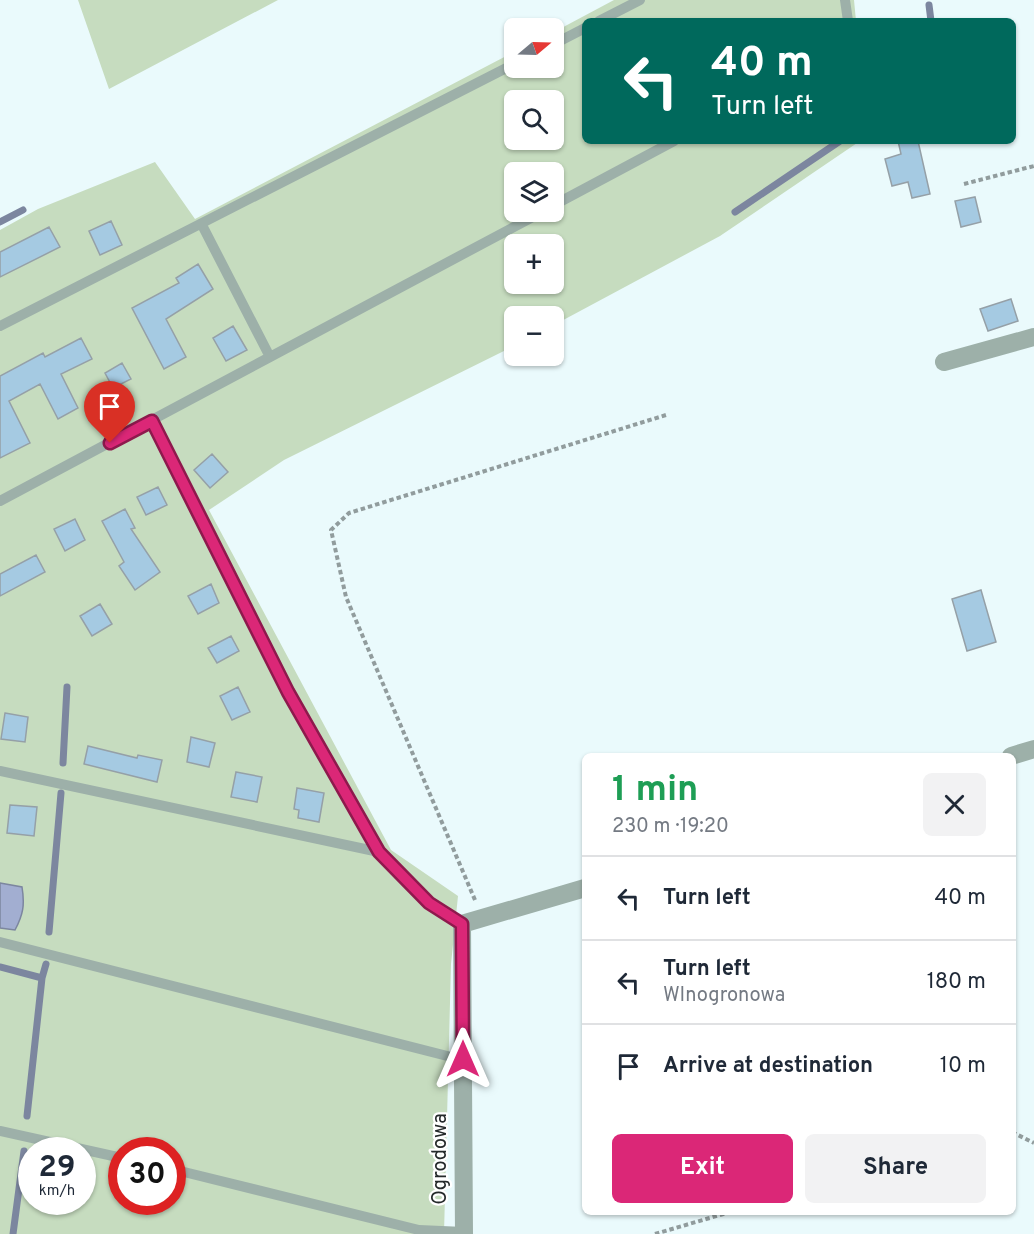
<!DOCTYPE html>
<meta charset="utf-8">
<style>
:root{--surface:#fff;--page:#f2f2f3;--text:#1f2937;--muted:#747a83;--line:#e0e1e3;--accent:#db2777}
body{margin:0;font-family:Overpass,sans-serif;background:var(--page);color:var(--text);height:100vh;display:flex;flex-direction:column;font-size:22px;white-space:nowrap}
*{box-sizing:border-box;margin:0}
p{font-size:20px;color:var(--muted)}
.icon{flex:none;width:33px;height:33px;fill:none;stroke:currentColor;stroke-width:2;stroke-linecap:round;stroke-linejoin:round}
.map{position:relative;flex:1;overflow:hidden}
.drawer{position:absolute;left:582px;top:753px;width:434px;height:462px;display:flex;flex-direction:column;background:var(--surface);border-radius:9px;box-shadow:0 2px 4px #0004}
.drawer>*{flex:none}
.top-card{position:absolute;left:582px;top:18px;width:434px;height:126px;border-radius:9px;box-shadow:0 2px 4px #0004;background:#00695c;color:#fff;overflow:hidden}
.needle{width:39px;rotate:71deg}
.buttons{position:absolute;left:504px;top:18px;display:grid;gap:12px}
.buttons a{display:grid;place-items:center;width:60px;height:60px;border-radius:9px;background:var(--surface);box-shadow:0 2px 4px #0004;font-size:30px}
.speed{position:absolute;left:18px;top:1137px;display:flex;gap:12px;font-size:30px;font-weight:700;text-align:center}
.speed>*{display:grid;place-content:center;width:78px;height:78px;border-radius:50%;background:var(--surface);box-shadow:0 2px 4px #0004;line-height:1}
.speed small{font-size:15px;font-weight:400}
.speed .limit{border:9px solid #d22;background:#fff;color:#111}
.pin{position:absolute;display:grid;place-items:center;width:51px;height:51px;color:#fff;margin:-62px -26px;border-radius:50% 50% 50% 0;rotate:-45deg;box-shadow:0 0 6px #0007}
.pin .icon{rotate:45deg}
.me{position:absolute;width:66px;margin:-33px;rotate:0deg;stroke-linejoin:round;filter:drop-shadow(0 0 4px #0008)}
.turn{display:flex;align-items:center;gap:21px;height:126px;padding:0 30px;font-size:27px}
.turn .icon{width:78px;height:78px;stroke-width:2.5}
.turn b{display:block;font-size:42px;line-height:51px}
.round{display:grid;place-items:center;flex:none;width:63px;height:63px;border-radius:9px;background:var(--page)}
.summary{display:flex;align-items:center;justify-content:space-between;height:102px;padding:0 30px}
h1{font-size:36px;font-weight:700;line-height:45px;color:#1e9e55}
.button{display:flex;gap:12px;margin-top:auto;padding:12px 30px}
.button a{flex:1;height:69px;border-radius:9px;background:var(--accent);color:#fff;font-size:24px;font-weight:700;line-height:69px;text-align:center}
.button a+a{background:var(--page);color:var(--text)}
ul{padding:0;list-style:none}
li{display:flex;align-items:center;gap:18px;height:84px;padding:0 30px;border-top:2px solid var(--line)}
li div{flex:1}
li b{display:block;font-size:22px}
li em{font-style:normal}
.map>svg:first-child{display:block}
</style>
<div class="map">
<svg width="1034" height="1234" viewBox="0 0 1034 1234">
<rect width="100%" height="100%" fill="#eafafc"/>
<path fill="#c6dcbf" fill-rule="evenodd" d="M78 0H278L109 89Z
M614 0H854L856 21H585V141H860L720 236 554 325V316H514V346L284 460 209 510 391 850 458 896 451 964 444 1234H0V230L38 209 155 162 195 219 514 52V68H554V32ZM514 100H554V140H514ZM514 172H554V212H514ZM514 244H554V284H514ZM32 1150H82V1202H32ZM122 1150H172V1202H122Z"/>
<path fill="#a2aed1" stroke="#7c869f" stroke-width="1.5" d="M0 883 22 887C25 905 23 915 15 930L0 928Z"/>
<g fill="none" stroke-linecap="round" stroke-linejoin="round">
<path stroke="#7c869f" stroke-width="7" d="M929 5 931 21
M735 212 840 141
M0 222 23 210
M63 763 67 687
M49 932 61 793
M0 967 42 978
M27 1116 42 978 46 964
M13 1234 24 1151"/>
</g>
<path fill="#a5cae2" stroke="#95a0a7" stroke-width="1.5" d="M898 141H918L930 194 912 198 908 182 892 186 885 159 901 154Z
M975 197 981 222 961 227 955 201Z
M111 221 122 245 100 255 89 231Z
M49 227 60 247 0 277V252Z
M198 264 213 289 166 319 186 357 164 369 132 308 179 283 176 278Z
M1011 299 1018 321 988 331 980 309Z
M233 326 247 350 226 361 213 338Z
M81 338 92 359 61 374 78 408 58 419 40 384 9 401 30 443 0 458V376L43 353 45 357Z
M122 363 131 379 113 388 105 373Z
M212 454 228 472 210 488 194 470Z
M158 487 167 505 146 515 137 497Z
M125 509 135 528 131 529 160 572 135 590 119 566 124 562 102 521Z
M75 519 85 540 65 551 54 529Z
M36 555 45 572 0 596V574Z
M211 584 219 603 198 614 188 596Z
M981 590 996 642 967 651 952 599Z
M100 604 112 624 92 636 80 616Z
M231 636 239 651 217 663 208 648Z
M238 687 250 712 232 720 220 696Z
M5 713 28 717 25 742 1 739Z
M191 737 215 743 209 767 187 762Z
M88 746 137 758 138 755 162 760 157 782 84 764Z
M236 772 262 777 257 802 231 797Z
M297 788 324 793 319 822 298 818 299 810 294 809Z
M10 805 37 807 34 836 7 833Z"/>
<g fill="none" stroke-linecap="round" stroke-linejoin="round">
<path stroke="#919c9d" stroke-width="4" stroke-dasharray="4.5 3" stroke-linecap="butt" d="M964 184 1034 166
M475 900 346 597 331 530 349 513 666 415
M1012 1132 1034 1143
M655 1234 730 1212"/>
<path stroke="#9db0a9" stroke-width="10" d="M845 0 848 21
M599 21 640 0
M554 44 585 28
M554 205 674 141
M0 326 514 64
M270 357 542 212
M152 421 288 692 379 852 429 903 462 924
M0 501 270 357 202 225
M0 771 379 852
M0 942 463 1060
M0 1131 122 1158
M172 1169 419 1230 464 1232"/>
<path stroke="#9db0a9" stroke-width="18" d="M944 362 1034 337
M1011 756 1034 749
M464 1234 462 924 585 888"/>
</g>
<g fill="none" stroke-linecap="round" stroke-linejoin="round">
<g stroke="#8e194d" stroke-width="15">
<path id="route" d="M110 443 152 421 288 692 379 852 429 903 462 924 463 1059"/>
</g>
<use href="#route" stroke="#db2777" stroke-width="10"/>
</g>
<g text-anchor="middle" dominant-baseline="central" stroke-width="4.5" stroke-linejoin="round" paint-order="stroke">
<g font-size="20" fill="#252a2b" stroke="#fff">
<text transform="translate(441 1159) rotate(-90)">Ogrodowa</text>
</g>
</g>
</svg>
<div class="buttons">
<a><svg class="needle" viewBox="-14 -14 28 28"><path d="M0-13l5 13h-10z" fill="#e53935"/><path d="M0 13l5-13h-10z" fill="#747a83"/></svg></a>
<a><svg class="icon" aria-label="search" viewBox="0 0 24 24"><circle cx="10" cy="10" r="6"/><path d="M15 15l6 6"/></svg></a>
<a><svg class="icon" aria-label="layers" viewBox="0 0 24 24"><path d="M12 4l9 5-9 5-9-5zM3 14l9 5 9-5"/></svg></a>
<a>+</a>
<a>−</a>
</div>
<div class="speed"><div>29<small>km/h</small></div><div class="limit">30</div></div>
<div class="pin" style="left:110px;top:443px;background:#d93025"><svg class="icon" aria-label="arrive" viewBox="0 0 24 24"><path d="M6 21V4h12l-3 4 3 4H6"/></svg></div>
<svg class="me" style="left:463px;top:1059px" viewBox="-20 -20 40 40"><path d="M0-17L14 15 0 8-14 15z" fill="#db2777" stroke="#fff" stroke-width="4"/></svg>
<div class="top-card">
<div class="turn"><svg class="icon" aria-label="left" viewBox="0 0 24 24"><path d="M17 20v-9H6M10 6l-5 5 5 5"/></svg><div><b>40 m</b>Turn left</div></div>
</div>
<section class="drawer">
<div class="summary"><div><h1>1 min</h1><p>230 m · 19:20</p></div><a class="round"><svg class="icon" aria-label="close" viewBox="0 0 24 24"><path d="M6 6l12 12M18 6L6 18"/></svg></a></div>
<ul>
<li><svg class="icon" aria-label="left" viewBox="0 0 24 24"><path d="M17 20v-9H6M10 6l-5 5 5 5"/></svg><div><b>Turn left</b></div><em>40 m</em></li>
<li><svg class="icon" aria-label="left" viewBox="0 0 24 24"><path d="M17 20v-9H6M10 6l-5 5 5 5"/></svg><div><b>Turn left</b><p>WInogronowa</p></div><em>180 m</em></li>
<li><svg class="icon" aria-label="arrive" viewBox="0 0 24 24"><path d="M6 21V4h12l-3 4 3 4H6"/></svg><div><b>Arrive at destination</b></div><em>10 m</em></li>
</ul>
<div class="button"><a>Exit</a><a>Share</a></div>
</section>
</div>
